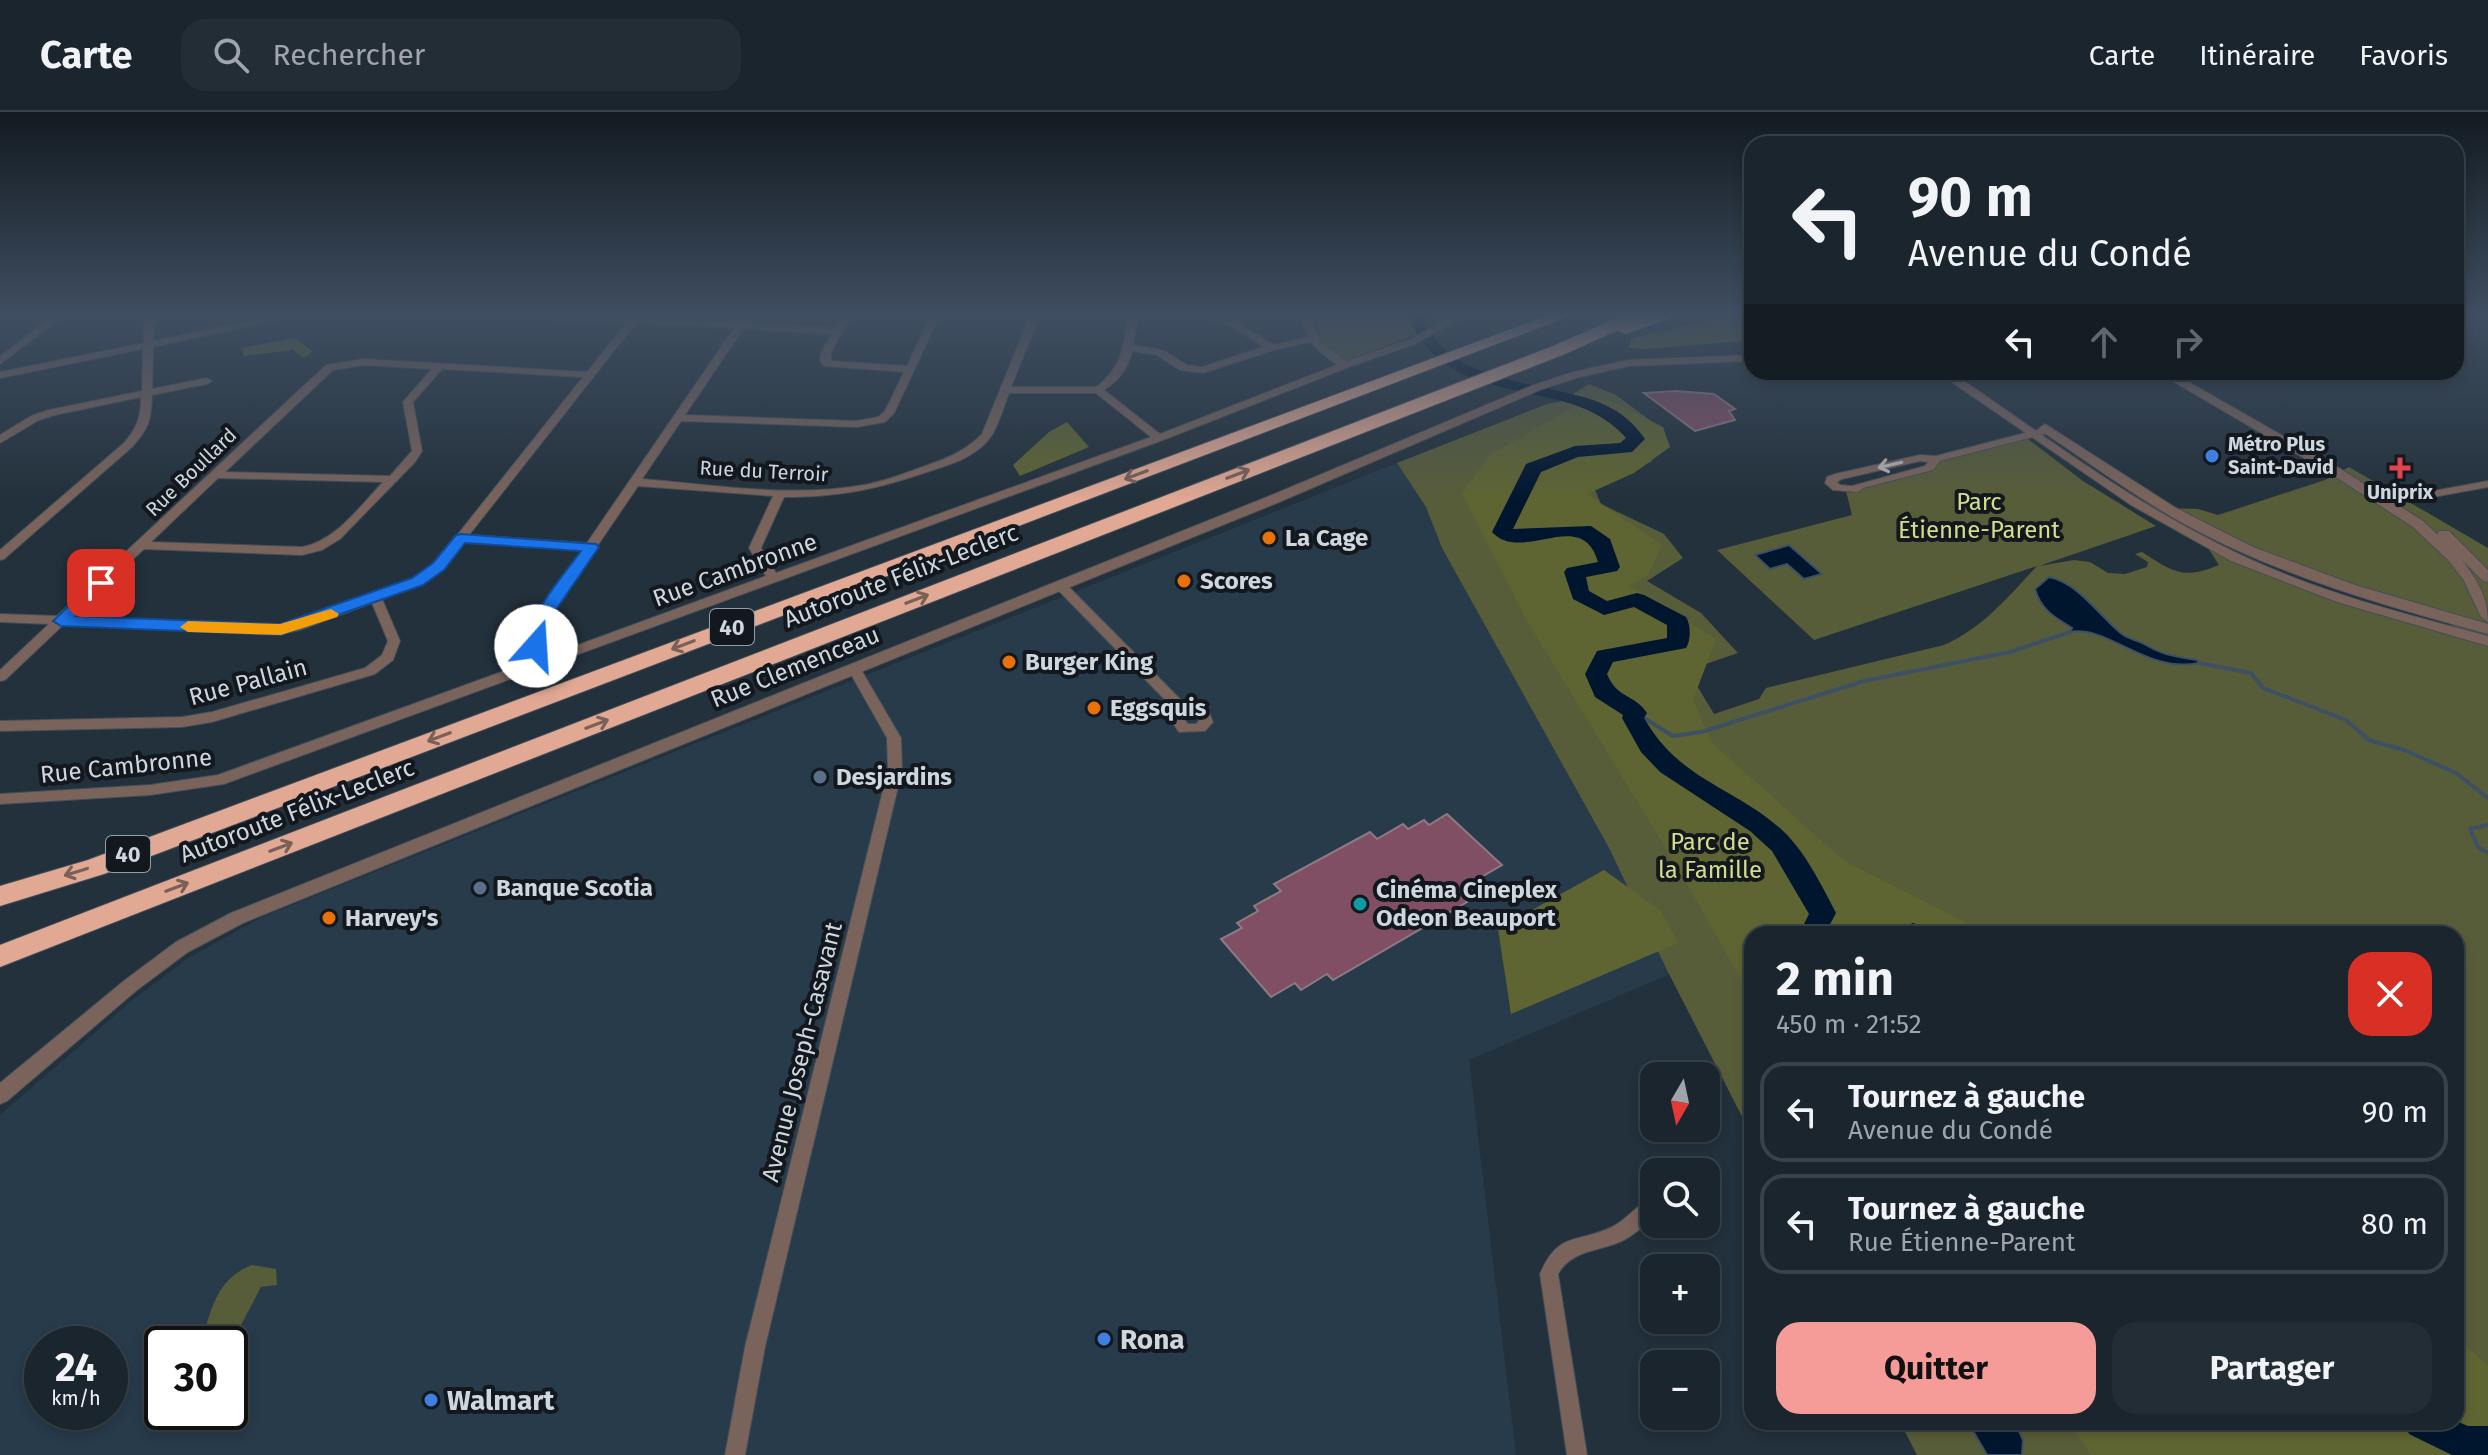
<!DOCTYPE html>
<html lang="fr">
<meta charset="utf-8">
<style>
:root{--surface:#1a252d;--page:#232d35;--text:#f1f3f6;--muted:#9fa5aa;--line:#384249;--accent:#f59b98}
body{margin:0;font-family:"Fira Sans",sans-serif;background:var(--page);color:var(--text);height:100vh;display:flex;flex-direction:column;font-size:30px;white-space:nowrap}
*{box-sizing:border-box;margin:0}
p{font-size:26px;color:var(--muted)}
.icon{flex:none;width:44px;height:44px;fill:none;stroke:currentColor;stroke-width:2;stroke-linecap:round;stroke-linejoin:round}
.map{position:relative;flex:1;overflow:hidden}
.side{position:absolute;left:1744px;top:814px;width:720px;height:504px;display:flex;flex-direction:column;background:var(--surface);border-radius:24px;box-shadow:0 4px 12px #0003,0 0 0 2px var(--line)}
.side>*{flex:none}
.banner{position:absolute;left:1744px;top:24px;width:720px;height:244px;border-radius:24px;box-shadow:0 4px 12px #0003,0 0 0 2px var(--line);background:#1a252d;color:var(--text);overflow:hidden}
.needle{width:52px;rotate:189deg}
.controls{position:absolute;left:1640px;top:950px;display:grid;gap:16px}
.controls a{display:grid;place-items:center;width:80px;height:80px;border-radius:16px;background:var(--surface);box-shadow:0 4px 12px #0003,0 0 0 2px var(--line);font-size:40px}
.speed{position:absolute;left:24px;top:1214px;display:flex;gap:16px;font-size:40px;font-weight:700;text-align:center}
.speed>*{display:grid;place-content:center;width:104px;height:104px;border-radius:50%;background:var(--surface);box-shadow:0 4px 12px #0003,0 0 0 2px var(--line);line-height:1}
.speed small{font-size:20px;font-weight:400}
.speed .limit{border:4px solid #111;border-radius:12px;background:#fff;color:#111}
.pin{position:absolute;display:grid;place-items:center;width:68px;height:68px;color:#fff;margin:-34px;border-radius:16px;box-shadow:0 4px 12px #0006}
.me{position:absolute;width:88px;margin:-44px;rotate:19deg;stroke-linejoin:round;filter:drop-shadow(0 0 6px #0008)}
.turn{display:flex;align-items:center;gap:28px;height:168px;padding:0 32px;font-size:36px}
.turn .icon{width:104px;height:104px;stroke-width:2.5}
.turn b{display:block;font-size:56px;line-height:68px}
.lanes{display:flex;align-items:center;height:76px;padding:0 32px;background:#0003;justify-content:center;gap:40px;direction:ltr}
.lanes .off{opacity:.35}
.round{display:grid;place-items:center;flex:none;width:84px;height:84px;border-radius:24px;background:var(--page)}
.overview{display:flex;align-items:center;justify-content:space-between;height:136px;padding:0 32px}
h1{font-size:48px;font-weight:700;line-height:60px}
.primary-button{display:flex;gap:16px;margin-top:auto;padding:16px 32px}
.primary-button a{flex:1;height:92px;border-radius:24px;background:var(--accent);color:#111;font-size:32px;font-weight:700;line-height:92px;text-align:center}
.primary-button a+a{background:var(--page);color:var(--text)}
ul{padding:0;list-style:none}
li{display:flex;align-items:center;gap:24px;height:100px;margin:0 16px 12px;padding:0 16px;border:4px solid var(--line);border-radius:24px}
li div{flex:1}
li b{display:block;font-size:30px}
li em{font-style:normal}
header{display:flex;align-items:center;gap:48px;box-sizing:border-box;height:112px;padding:0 40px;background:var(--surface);border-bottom:2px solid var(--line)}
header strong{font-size:38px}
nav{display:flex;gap:44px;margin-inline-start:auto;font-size:28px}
.search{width:560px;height:72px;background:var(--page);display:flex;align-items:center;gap:20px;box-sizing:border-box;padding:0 28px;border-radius:24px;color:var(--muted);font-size:30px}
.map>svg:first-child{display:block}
</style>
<header>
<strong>Carte</strong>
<div class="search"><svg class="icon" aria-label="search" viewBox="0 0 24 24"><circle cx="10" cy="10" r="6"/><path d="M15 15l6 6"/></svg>Rechercher</div>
<nav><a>Carte</a><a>Itinéraire</a><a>Favoris</a></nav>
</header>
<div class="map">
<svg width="2488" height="1343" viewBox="0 0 2488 1343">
<rect width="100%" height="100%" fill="#23313c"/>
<path fill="#283b4b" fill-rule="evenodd" d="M1397 351 1426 395 1442 436 1609 736 1670 862 1469 948 1516 1343H0V1003L135 886 187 847 262 805ZM42 1232H110V1300H42ZM162 1232H230V1300H162Z"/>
<path fill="#585d39" d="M1313 201H1416L1417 222 1345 249 1323 235Z
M1589 272 1616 283 1651 309 1660 336 1651 350 1592 371 1601 392 1664 422 1683 446 1647 469 1701 501 1738 541 1700 554 1693 567 1714 602 1759 587 1766 576 1944 533C1984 515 2008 485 2037 454L1814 528 1717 438 1852 403 1846 379 1929 356 1936 347 2024 324 2083 369 2156 414 2039 454 2074 448 2090 450 2108 461 2125 462 2147 455 2148 450 2135 442 2142 440C2173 460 2183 468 2219 453L2205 431 2301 471 2453 519 2450 507 2307 462 2166 396 2198 397 2218 403 2325 368 2349 355 2488 436V1343H1917L1900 1310H2456V822H1752V1024L1667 858 1609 736 1442 436 1426 395 1397 351 1547 292 1562 289Z
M252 1153 276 1157 277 1173 261 1175 230 1234 201 1232C211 1198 216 1167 252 1153Z"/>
<path fill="#5f6532" d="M1738 201H1752V228L1646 237 1628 236 1631 227Z
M294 226 313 239 304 246 293 238 244 244 242 236Z
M1588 287 1610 288 1663 315 1670 335 1634 361 1587 382 1662 433 1648 463 1629 474 1716 527 1693 588 1712 631 1844 749 1988 822H1752V886L1678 756 1526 507 1462 381 1491 342Z
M1067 310 1089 335 1020 364 1013 353 1049 320Z
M1604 758 1661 799 1678 831 1511 902 1498 817Z
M2456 1225 2488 1253V1343H2091L2069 1310H2456Z"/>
<path fill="#00162f" stroke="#3e5064" stroke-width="2" d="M1789 433 1822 462 1804 467 1787 452 1770 457 1755 443Z
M2049 465C2079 471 2099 504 2122 522 2128 527 2137 528 2144 532 2165 544 2174 544 2197 548L2199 551C2146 562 2109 513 2070 520L2072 516C2054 505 2041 498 2035 477Z
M1968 1310H2015L2023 1328 2022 1343H1987Z"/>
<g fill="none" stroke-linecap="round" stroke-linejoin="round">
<path stroke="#3e5064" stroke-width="4" d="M2199 551 2251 561 2263 576 2346 608 2369 628 2404 638 2456 661 2488 686
M1636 601 1673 624 1701 620 1864 569 2010 540 2070 520
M2488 713 2470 717 2478 735 2488 741"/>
<path fill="#00162f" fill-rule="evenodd" d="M1410 201H1426C1434 272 1555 270 1603 292 1621 300 1634 311 1645 327L1632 340 1578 345 1541 360 1513 417 1591 414 1610 427 1620 455 1617 459 1586 465 1589 479 1607 489 1637 481 1644 483 1686 505C1691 513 1691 528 1686 536L1613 550 1607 562C1617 587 1635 582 1647 601L1644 606C1680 669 1733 674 1782 718 1805 739 1822 774 1836 801L1825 822H1799L1809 802 1772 739 1750 719 1660 660 1641 640 1622 606 1623 603 1595 585 1585 562 1597 539 1667 526V513L1634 495 1604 503 1573 487 1564 460 1567 456 1598 450C1582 393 1522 453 1492 420L1526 352 1575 334 1620 331 1626 326C1576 268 1484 294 1430 239 1420 228 1411 217 1410 201Z
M1913 811 1925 815 1929 822H1900L1904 815Z
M2456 1309 2468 1314H2488V1343H2452L2409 1322 2404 1310Z"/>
</g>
<path fill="#814f64" stroke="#8e7a82" stroke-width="2" d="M1676 279 1714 282 1735 297 1729 299 1735 308 1695 319 1644 281Z
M1447 702 1502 753 1478 767 1484 773 1462 785 1467 790 1333 868 1327 862 1301 878 1295 871 1271 885 1221 827 1242 816 1237 811 1258 799 1254 794 1281 779 1274 772 1370 720 1377 727 1403 712 1408 717 1424 708 1429 713Z"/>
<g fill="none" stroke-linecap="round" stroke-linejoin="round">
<g stroke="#424f59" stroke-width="2">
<path id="minor" d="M57 201H68L0 252V244Z
M154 201H164L154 213 153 229 289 201H309L153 235 152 277 207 266 212 269 207 272 152 283C151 309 149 316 132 335L4 447 0 448V438L124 331C137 316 141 305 141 285L55 303 39 308 0 331V323L31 304 49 298 142 279 143 237 0 266V260L144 231V212Z
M492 201H559L631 205 634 201H643L640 206 738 211 744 201H753L747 211 835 216 844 201H853L831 240V249L907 254 932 201H941L894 301 885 310 856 315 681 309 642 367C716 373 791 386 864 373 882 370 900 363 917 357 942 348 964 341 982 322L1031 201H1041L1011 275H1096C1125 253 1122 234 1129 201H1139L1133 233 1163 238 1187 253 1202 255 1263 235 1234 216 1197 201C1226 201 1249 217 1273 233L1308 225 1298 201H1308L1321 230 1346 249 1409 228 1459 201H1471L1415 232 1349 255 1163 328 224 672 150 683 0 692V682L150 673 218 663 537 547 530 529 535 508 583 438 464 430C435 467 426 471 382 487L400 529 393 548 375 562 212 610 182 615 0 619V609L182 605 212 600 365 556 382 543 388 529 372 491 300 518 281 522 63 513 5 568 0 569V558L49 512 0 510V502L57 504 326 253 363 247 587 260 626 211 496 204ZM636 211 734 216 587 431 469 423ZM743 217 832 222 821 240 820 249 824 254 904 260 885 299 878 305 856 309 685 303ZM1311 230 1319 239 1337 253 1160 322 1104 278C1119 268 1128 257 1132 239L1157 243 1180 258 1203 261 1274 238ZM363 253 432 257 403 290 412 339 390 364 225 360 333 258ZM442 257 583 265 435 451 413 467 293 512 281 514 71 505 144 437 302 443 322 438 340 427 415 350 422 339 413 290ZM1009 281H1096L1151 325 776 461 761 436 784 385C841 385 877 377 930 359 952 352 975 345 989 327 999 315 1003 295 1009 281ZM218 366 383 370C360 394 336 429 302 435L151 430ZM638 374 773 384 749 436 766 464 548 544 543 525 547 508Z
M2048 315 2052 316V320L1940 349 1933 358 1863 376 1858 380 1833 378 1825 371 1827 365 1835 362 1920 343 1936 344ZM1920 349 1928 350 1925 354 1852 374 1840 373 1837 370 1842 367Z
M2488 369V375L2384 394 2378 391 2384 388Z
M1061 470 1065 471 1187 594H1198L1209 600 1213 610 1205 619 1179 620 1170 607 1176 599 1057 477 1055 474 1057 471ZM1188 604H1195L1199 609 1196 612H1188L1184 607Z
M854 553 859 554 901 626 902 658 765 1235 745 1343H725L745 1235 888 658 887 626 848 557Z
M1654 1085V1104C1645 1113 1635 1122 1624 1128 1600 1140 1572 1137 1558 1162L1587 1343H1567L1540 1162C1559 1118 1577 1132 1612 1115 1628 1107 1638 1091 1654 1085Z"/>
</g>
<g stroke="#424f59" stroke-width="2">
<path id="tertiary" d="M1752 243V249L1629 254 1580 265 1542 277 1277 391 243 811 188 840 137 878 7 989 0 992V971L125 868 176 830 231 801 1267 385 1534 273 1573 260 1629 248Z
M1937 260H1951C2045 324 2136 394 2239 442 2318 480 2404 502 2488 524V534L2337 490 2231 449 2131 393Z
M2157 260H2171L2339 356 2423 409 2440 425 2437 422 2439 419H2449L2488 458V470L2483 469 2462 448C2477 468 2488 484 2488 510L2481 505 2463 467 2448 448 2413 415 2331 362Z
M2045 312 2176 396 2253 435 2355 473 2488 512V522C2386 494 2283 465 2190 415 2138 387 2090 351 2041 319L2039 316Z"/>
</g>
<g stroke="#424f59" stroke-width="2">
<path id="motorway" d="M1554 201H1578L104 762 0 794V774L88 748Z
M1628 201H1650L1645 206 1658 201H1684L1626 222 1618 218 1565 242 0 855V833L1553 234Z"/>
</g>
<use href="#minor" fill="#7a635b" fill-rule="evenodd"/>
<use href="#tertiary" fill="#7a635b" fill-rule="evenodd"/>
<use href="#motorway" fill="#e1a894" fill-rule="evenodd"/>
</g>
<defs><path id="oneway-shaft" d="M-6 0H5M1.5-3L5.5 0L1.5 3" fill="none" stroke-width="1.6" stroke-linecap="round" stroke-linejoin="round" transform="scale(2)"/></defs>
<use stroke="#b5b4b7" href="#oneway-shaft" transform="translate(1890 353) rotate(167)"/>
<g stroke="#7a6058">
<use href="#oneway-shaft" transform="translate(1238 362) rotate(-21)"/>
<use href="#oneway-shaft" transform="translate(1136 363) rotate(159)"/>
<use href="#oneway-shaft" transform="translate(917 487) rotate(-21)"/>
<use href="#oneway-shaft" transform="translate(683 533) rotate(159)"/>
<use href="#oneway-shaft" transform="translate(597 612) rotate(-21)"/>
<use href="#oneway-shaft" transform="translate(439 625) rotate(159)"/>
<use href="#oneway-shaft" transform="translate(281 735) rotate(-21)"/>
<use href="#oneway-shaft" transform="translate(76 760) rotate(163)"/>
<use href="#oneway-shaft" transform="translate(177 775) rotate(-21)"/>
</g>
<linearGradient id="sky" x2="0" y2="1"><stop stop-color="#131b21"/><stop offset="0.52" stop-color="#3f4e61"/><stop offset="1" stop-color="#3f4e61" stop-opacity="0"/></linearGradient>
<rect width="2488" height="389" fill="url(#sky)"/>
<path fill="#1a73e8" stroke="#114b97" stroke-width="2" d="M461 422 596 432 599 435 549 508 542 538H530C519 513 566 460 581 439L465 431 444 458 423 473 281 523 61 514 53 509 96 468 101 466 109 471 76 504 280 512 412 466 433 451 456 423Z"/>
<path fill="#f59e0b" d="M331 497 339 502 337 505 281 523 188 520 180 515 188 509 280 512Z"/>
<g fill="#3f7fe0" stroke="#12181d" stroke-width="3">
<circle cx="2212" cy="344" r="8"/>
<circle cx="1104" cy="1227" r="8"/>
<circle cx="431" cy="1288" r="8"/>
</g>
<path fill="#e0444e" stroke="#12181d" stroke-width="3" d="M2396 344h8v8h8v8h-8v8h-8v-8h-8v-8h8z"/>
<g fill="#e8710a" stroke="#12181d" stroke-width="3">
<circle cx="1269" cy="426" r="8"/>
<circle cx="1184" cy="469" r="8"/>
<circle cx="1009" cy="550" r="8"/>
<circle cx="1094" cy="596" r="8"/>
<circle cx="329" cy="806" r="8"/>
</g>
<g fill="#5c6f8a" stroke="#12181d" stroke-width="3">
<circle cx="820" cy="665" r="8"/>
<circle cx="480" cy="776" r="8"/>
</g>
<circle fill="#0f9aa8" stroke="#12181d" stroke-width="3" cx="1360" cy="792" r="8"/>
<g text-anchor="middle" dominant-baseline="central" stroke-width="8" stroke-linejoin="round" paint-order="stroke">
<g font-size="20" font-weight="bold" fill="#ced7de" stroke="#12181d" text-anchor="start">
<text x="2228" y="332">Métro Plus<tspan x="2228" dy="23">Saint-David</tspan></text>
<text x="2400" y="380" text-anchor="middle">Uniprix</text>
</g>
<g font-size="20" fill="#ced7de" stroke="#12181d">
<text transform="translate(764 359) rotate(3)">Rue du Terroir</text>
<text transform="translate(191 360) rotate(-44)">Rue Boullard</text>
</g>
<g fill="#12181d" stroke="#969ea4" stroke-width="2">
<rect x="710" y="497" width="44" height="36" rx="6"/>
<rect x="106" y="724" width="44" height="36" rx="6"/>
</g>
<g font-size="22" font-weight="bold" fill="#ced7de">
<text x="732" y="515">40</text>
<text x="128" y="742">40</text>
</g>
<g font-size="24" fill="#d3dd8d" stroke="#12181d">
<text x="1979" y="390">Parc<tspan x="1979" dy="28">Étienne-Parent</tspan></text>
<text x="1710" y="730">Parc de<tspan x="1710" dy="28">la Famille</tspan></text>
</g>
<g font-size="24" font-weight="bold" fill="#ced7de" stroke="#12181d" text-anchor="start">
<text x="1285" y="426">La Cage</text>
<text x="1200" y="469">Scores</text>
<text x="1025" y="550">Burger King</text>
<text x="1110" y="596">Eggsquis</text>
<text x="836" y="665">Desjardins</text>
<text x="496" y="776">Banque Scotia</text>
<text x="1376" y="778">Cinéma Cineplex<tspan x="1376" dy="28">Odeon Beauport</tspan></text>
<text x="345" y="806">Harvey's</text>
</g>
<g font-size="24" fill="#ced7de" stroke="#12181d">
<text transform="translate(735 458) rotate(-20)">Rue Cambronne</text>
<text transform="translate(901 464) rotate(-21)">Autoroute Félix-Leclerc</text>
<text transform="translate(795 555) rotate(-22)">Rue Clemenceau</text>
<text transform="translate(248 570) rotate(-15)">Rue Pallain</text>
<text transform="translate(126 654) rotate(-6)">Rue Cambronne</text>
<text transform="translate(297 699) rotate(-21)">Autoroute Félix-Leclerc</text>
<text transform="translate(802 940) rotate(-76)">Avenue Joseph-Casavant</text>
</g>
<g font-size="28" font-weight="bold" fill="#ced7de" stroke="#12181d" text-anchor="start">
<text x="1120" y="1227">Rona</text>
<text x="447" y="1288">Walmart</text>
</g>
</g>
</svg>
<div class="controls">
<a><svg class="needle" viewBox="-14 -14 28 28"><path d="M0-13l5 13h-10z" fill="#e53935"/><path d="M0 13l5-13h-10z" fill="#9fa5aa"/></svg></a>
<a><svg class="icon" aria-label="search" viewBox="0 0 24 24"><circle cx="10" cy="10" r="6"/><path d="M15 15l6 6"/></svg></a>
<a>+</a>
<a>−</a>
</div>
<div class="speed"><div>24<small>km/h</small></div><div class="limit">30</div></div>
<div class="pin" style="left:101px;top:471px;background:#d93025"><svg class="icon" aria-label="arrive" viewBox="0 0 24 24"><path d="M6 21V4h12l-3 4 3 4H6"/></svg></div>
<svg class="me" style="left:536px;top:534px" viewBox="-20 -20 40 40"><circle r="19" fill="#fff"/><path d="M0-13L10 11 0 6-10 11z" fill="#1a73e8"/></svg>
<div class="banner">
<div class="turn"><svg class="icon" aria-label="left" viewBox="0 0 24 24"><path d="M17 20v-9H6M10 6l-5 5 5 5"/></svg><div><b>90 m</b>Avenue du Condé</div></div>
<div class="lanes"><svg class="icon" aria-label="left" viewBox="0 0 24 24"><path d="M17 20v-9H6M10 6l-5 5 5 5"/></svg><svg class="icon off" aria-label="ahead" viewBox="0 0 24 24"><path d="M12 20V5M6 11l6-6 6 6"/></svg><svg class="icon off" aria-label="right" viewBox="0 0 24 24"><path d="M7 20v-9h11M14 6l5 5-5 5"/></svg></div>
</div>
<section class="side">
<div class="overview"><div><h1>2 min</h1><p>450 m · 21:52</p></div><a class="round" style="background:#d93025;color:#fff"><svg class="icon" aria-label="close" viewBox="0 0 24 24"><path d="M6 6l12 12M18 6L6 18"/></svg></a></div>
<ul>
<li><svg class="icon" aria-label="left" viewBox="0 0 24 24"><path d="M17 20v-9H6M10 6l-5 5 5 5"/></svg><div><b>Tournez à gauche</b><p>Avenue du Condé</p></div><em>90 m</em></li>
<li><svg class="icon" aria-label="left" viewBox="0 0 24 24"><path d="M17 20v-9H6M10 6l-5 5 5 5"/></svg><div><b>Tournez à gauche</b><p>Rue Étienne-Parent</p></div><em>80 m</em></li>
</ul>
<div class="primary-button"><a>Quitter</a><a>Partager</a></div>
</section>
</div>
